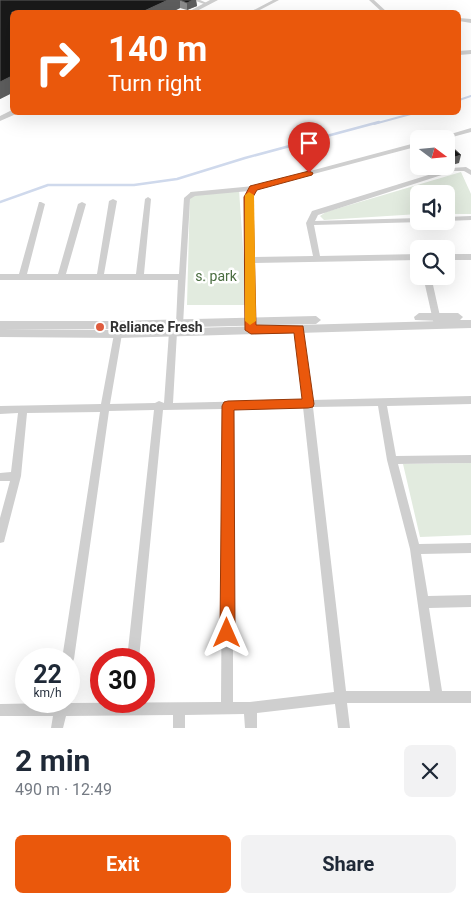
<!DOCTYPE html>
<meta charset="utf-8">
<style>
:root{--surface:#fff;--page:#f2f2f3;--text:#1f2937;--muted:#747a83;--accent:#ea580c}
body{margin:0;font-family:Roboto,sans-serif;background:var(--page);color:var(--text);height:100vh;display:flex;flex-direction:column;font-size:19px;white-space:nowrap}
*{box-sizing:border-box;margin:0}
p{font-size:16px;color:var(--muted)}
.icon{flex:none;width:28px;height:28px;fill:none;stroke:currentColor;stroke-width:2;stroke-linecap:round;stroke-linejoin:round}
.map{position:relative;height:728px;overflow:hidden}
.details{display:flex;flex-direction:column;background:var(--surface);flex:1}
.details>*{flex:none}
.banner{position:absolute;left:10px;top:10px;width:451px;height:105px;border-radius:8px;box-shadow:0 5px 20px #0002;background:#ea580c;color:#fff;overflow:hidden}
.needle{width:32px;rotate:106deg}
.buttons{position:absolute;left:410px;top:130px;display:grid;gap:10px}
.buttons a{display:grid;place-items:center;width:45px;height:45px;border-radius:8px;background:var(--surface);box-shadow:0 5px 20px #0002;font-size:25px}
.speed{position:absolute;left:15px;top:648px;display:flex;gap:10px;font-size:25px;font-weight:700;text-align:center}
.speed>*{display:grid;place-content:center;width:65px;height:65px;border-radius:50%;background:var(--surface);box-shadow:0 5px 20px #0002;line-height:1}
.speed small{font-size:12px;font-weight:400}
.speed .limit{border:8px solid #d22;background:#fff;color:#111}
.pin{position:absolute;display:grid;place-items:center;width:42px;height:42px;color:#fff;margin:-51px -21px;border-radius:50% 50% 50% 0;rotate:-45deg;box-shadow:0 0 5px #0007}
.pin .icon{rotate:45deg}
.me{position:absolute;width:55px;margin:-28px;rotate:0deg;stroke-linejoin:round;filter:drop-shadow(0 0 4px #0008)}
.turn{display:flex;align-items:center;gap:18px;height:105px;padding:0 15px;font-size:22px}
.turn .icon{width:65px;height:65px;stroke-width:2.5}
.turn b{display:block;font-size:35px;line-height:42px}
.round{display:grid;place-items:center;flex:none;width:52px;height:52px;border-radius:8px;background:var(--page)}
.overview{display:flex;align-items:center;justify-content:space-between;height:85px;padding:0 15px}
h1{font-size:30px;font-weight:700;line-height:38px}
.primary-button{display:flex;gap:10px;margin-top:auto;padding:10px 15px}
.primary-button a{flex:1;height:58px;border-radius:8px;background:var(--accent);color:#fff;font-size:20px;font-weight:700;line-height:58px;text-align:center}
.primary-button a+a{background:var(--page);color:var(--text)}
.map>svg:first-child{display:block}
</style>
<div class="map">
<svg width="471" height="728" viewBox="0 0 471 728">
<rect width="100%" height="100%" fill="#fff"/>
<path fill="#e2ebdf" d="M461 172 471 194V214H446V194H419V214L324 220 320 216 326 212Z
M239 190 247 305H187L190 192Z
M471 463V535L420 537 403 464Z"/>
<g fill="none" stroke-linecap="round" stroke-linejoin="round">
<path stroke="#cfd9ec" stroke-width="2" d="M459 100 471 96
M374 124 418 112"/>
<path stroke="#cfd9ec" stroke-width="2.5" d="M0 202 48 185H134L177 179 245 158 379 122"/>
<path fill="#cfcfcf" fill-rule="evenodd" d="M193 0H200L209 4 207 5Z
M273 0H279L256 12H250Z
M369 0H374L387 12H382Z
M459 18 471 19V23L459 21Z
M471 50V54L459 55V51Z
M471 128V132L445 139H434Z
M419 142V146L257 189 252 197 254 257 313 256 306 223 312 211 451 168 466 167 471 170V175L464 171H454L318 215 315 221 419 218V221L422 222 314 225 320 256 419 254V260L254 263 255 329 254 331 251 332 247 329 246 197 249 191 195 196 190 199 183 325H177L176 323 178 280H0V274H19L39 202H41L45 204 27 274H58L78 204 82 202 86 204 66 274H97L109 201 113 199 117 201 104 274H136L145 199 148 197 151 199 144 274H179L184 198 191 192 254 186Z
M471 216V220L446 221V217Z
M446 254H471V260H446Z
M423 276H431L442 325 441 327 438 328 434 325Z
M299 325 303 328 312 400 471 396V404L387 406 396 456 471 455V463L398 464 419 544 471 543V553L421 554 428 596 471 595V607L429 608 442 691H471V703H347L350 728H338L335 704 257 713V728H245L244 714 185 715V728H173V715L66 716 63 728H51L53 716H0V704L55 703 56 701H68V703L221 702 223 409 163 410 139 659H127L154 410 109 411 74 659 72 663 69 665V659H62L100 412 27 413 21 476 5 538 4 542 0 543V518L10 481H0V473L11 472 18 413 0 414V406L101 404 114 334 118 331 122 334 110 404 155 403 159 401 164 403 169 332 173 329 177 332 173 403 303 400 295 328ZM378 406 387 460 410 549 430 691H346L313 407ZM303 407 334 692 250 702H233V409Z"/>
<path fill="#cfcfcf" fill-rule="evenodd" d="M210 0H218L195 12H188Z
M12 110V112L16 114 0 121V116Z
M419 313H458L463 317 460 320H471V328L118 338 0 337V321H112L316 316 321 320 316 324 112 329H2L118 330 441 321 415 320 414 317Z"/>
</g>
<path fill="#8c8c8c" d="M0 0H196L197 6 187 10 180 8 172 12H12V93L0 99Z"/>
<path fill="#5e5e5e" d="M168 0H180V8L172 12H142Z
M193 0H196L197 6 187 10V3Z
M12 76V93L0 99V82Z
M461 155 459 163 442 168 443 166H446V160Z"/>
<path fill="#191919" stroke="#5e5e5e" d="M0 0H168L142 12H12V76L0 82Z
M180 0H193L187 3Z
M452 147 461 155 446 160V149Z"/>
<path fill="#ea580c" stroke="#983908" d="M309 171 313 173 312 175 257 190 253 197 256 325 303 326 314 404 313 407 308 408 234 410 235 633 232 638 227 640 222 638 220 633 222 406 224 402 228 401 302 399 294 333 251 334 245 330 244 197 250 186Z"/>
<path fill="#f59e0b" d="M249 192 254 195 256 321 250 325 245 321V195Z"/>
<circle fill="#df5d3f" stroke="#fff" stroke-width="2" cx="100" cy="327" r="5"/>
<g text-anchor="middle" dominant-baseline="central" stroke-width="5" stroke-linejoin="round" paint-order="stroke">
<g font-size="14" fill="#4a6d40" stroke="#fff">
<text x="216" y="276">s. park</text>
</g>
<g font-size="14" font-weight="bold" fill="#323232" stroke="#fff" text-anchor="start">
<text x="110" y="327">Reliance Fresh</text>
</g>
</g>
</svg>
<div class="buttons">
<a><svg class="needle" viewBox="-14 -14 28 28"><path d="M0-13l5 13h-10z" fill="#e53935"/><path d="M0 13l5-13h-10z" fill="#747a83"/></svg></a>
<a><svg class="icon" aria-label="sound" viewBox="0 0 24 24"><path d="M4 9h4l5-4v14l-5-4H4zM17 9q2 3 0 6"/></svg></a>
<a><svg class="icon" aria-label="search" viewBox="0 0 24 24"><circle cx="10" cy="10" r="6"/><path d="M15 15l6 6"/></svg></a>
</div>
<div class="speed"><div>22<small>km/h</small></div><div class="limit">30</div></div>
<div class="pin" style="left:309px;top:173px;background:#d93025"><svg class="icon" aria-label="arrive" viewBox="0 0 24 24"><path d="M6 21V4h12l-3 4 3 4H6"/></svg></div>
<svg class="me" style="left:227px;top:633px" viewBox="-20 -20 40 40"><path d="M0-17L14 15 0 8-14 15z" fill="#ea580c" stroke="#fff" stroke-width="4"/></svg>
<div class="banner">
<div class="turn"><svg class="icon" aria-label="right" viewBox="0 0 24 24"><path d="M7 20v-9h11M14 6l5 5-5 5"/></svg><div><b>140 m</b>Turn right</div></div>
</div>
</div>
<section class="details">
<div class="overview"><div><h1>2 min</h1><p>490 m · 12:49</p></div><a class="round"><svg class="icon" aria-label="close" viewBox="0 0 24 24"><path d="M6 6l12 12M18 6L6 18"/></svg></a></div>
<div class="primary-button"><a>Exit</a><a>Share</a></div>
</section>
